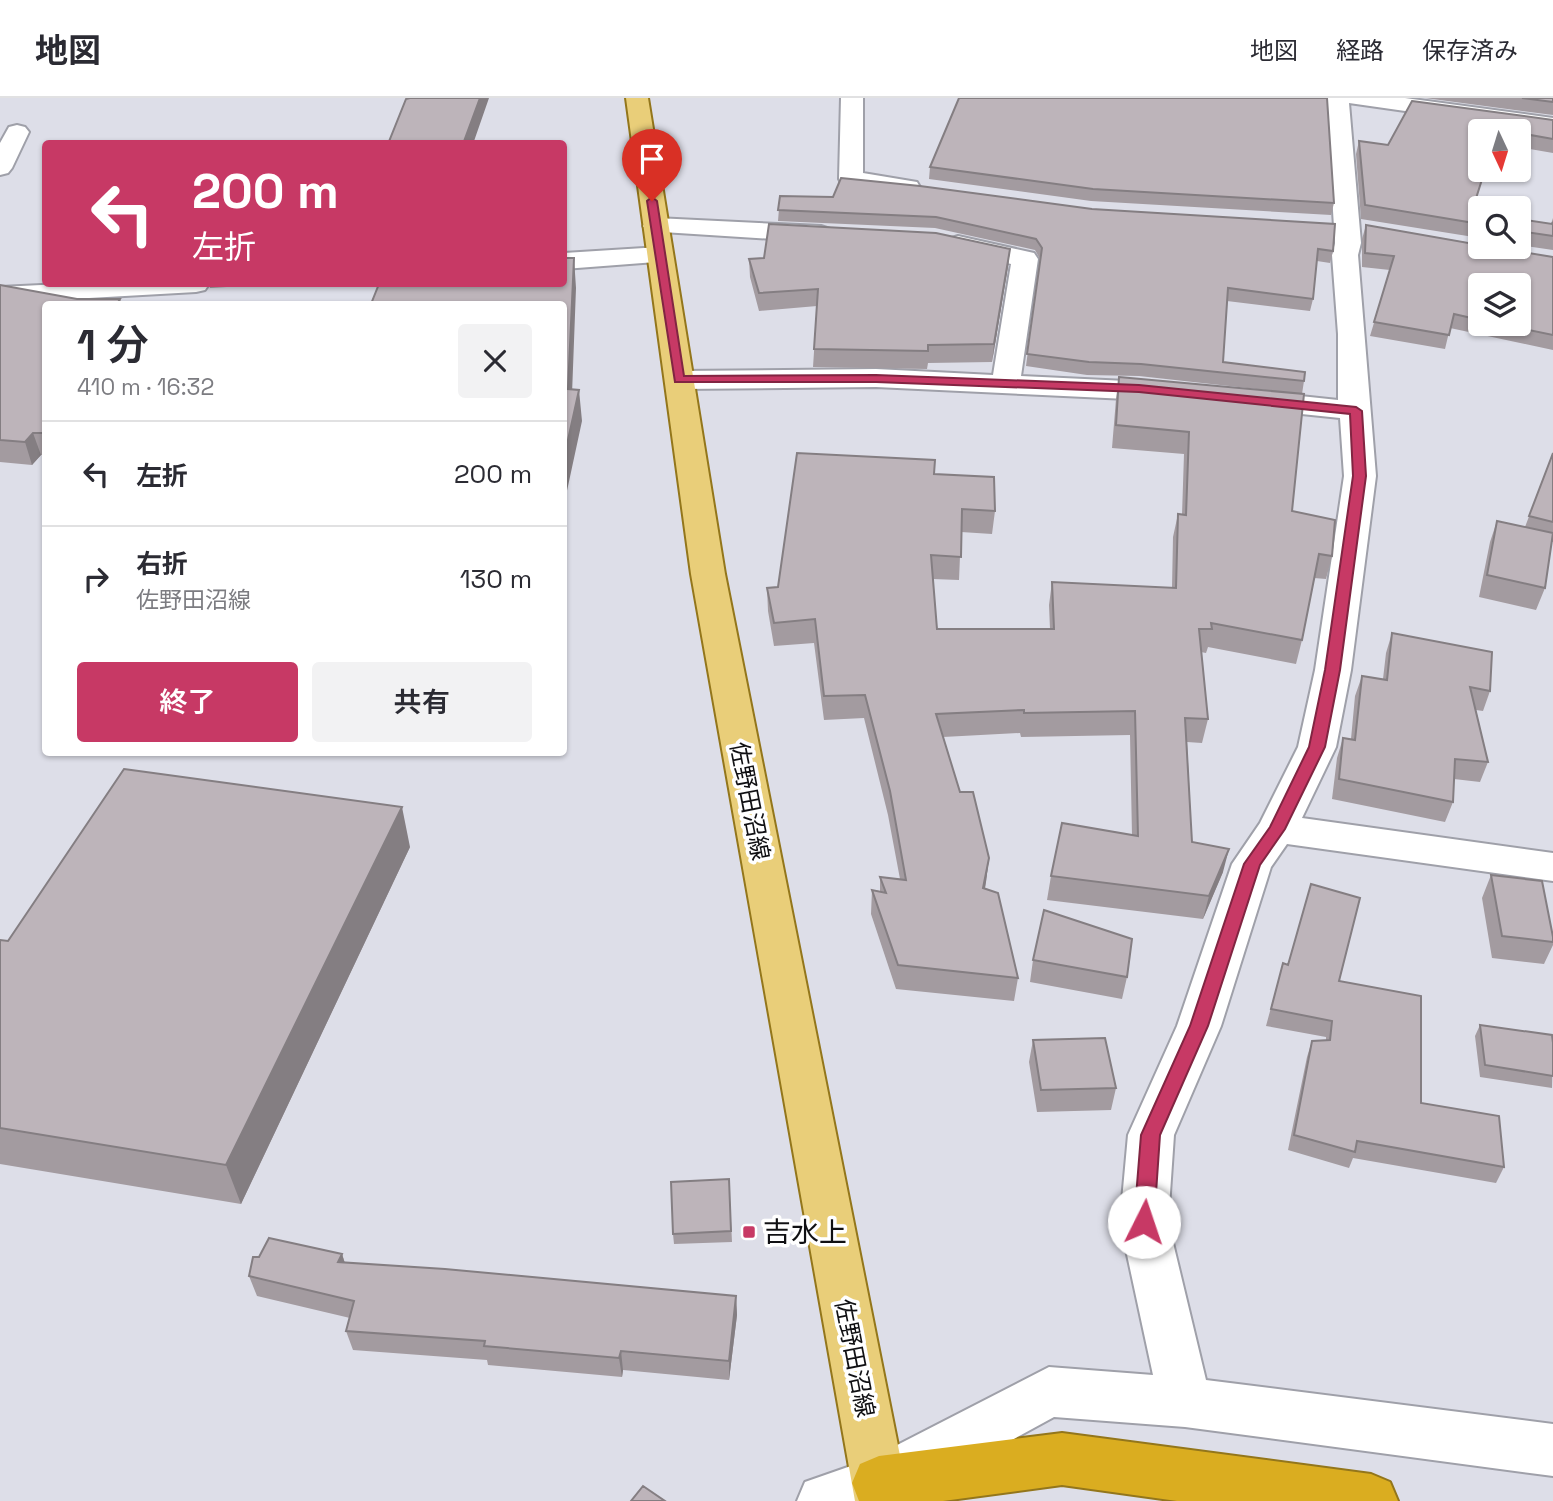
<!DOCTYPE html>
<html lang="ja">
<meta charset="utf-8">
<style>
:root{--surface:#fff;--page:#f2f2f3;--text:#2b2b33;--muted:#7c7c81;--line:#e1e1e2;--accent:#c73965}
body{margin:0;font-family:"Space Grotesk","Noto Sans JP",sans-serif;background:var(--page);color:var(--text);height:100vh;display:flex;flex-direction:column;font-size:26px;white-space:nowrap}
*{box-sizing:border-box;margin:0}
p{font-size:23px;color:var(--muted)}
.icon{flex:none;width:38px;height:38px;fill:none;stroke:currentColor;stroke-width:2;stroke-linecap:round;stroke-linejoin:round}
.map{position:relative;flex:1;overflow:hidden}
.details{position:absolute;left:42px;top:203px;width:525px;height:455px;display:flex;flex-direction:column;background:var(--surface);border-radius:7px;box-shadow:0 2px 5px #0004}
.details>*{flex:none}
.guide{position:absolute;left:42px;top:42px;width:525px;height:147px;border-radius:7px;box-shadow:0 2px 5px #0004;background:#c73965;color:#fff;overflow:hidden}
.needle{width:46px;rotate:176deg}
.buttons{position:absolute;left:1468px;top:21px;display:grid;gap:14px}
.buttons a{display:grid;place-items:center;width:63px;height:63px;border-radius:7px;background:var(--surface);box-shadow:0 2px 5px #0004;font-size:35px}
.pin{position:absolute;display:grid;place-items:center;width:60px;height:60px;color:#fff;margin:-72px -30px;border-radius:50% 50% 50% 0;rotate:-45deg;box-shadow:0 0 7px #0007}
.pin .icon{rotate:45deg}
.me{position:absolute;width:77px;margin:-38px;rotate:4deg;stroke-linejoin:round;filter:drop-shadow(0 0 5px #0008)}
.turn{display:flex;align-items:center;gap:24px;height:147px;padding:0 35px;font-size:32px}
.turn .icon{width:91px;height:91px;stroke-width:2.5}
.turn b{display:block;font-size:49px;line-height:60px}
.round{display:grid;place-items:center;flex:none;width:74px;height:74px;border-radius:7px;background:var(--page)}
.overview{display:flex;align-items:center;justify-content:space-between;height:119px;padding:0 35px}
h1{font-size:42px;font-weight:600;line-height:52px}
.cta{display:flex;gap:14px;margin-top:auto;padding:14px 35px}
.cta a{flex:1;height:80px;border-radius:7px;background:var(--accent);color:#fff;font-size:28px;font-weight:600;line-height:80px;text-align:center}
.cta a+a{background:var(--page);color:var(--text)}
ul{padding:0;list-style:none}
li{display:flex;align-items:center;gap:21px;height:105px;padding:0 35px;border-top:2px solid var(--line)}
li div{flex:1}
li b{display:block;font-size:26px}
li em{font-style:normal}
header{display:flex;align-items:center;gap:42px;box-sizing:border-box;height:98px;padding:0 35px;background:var(--surface);border-bottom:2px solid var(--line)}
header strong{font-size:33px}
nav{display:flex;gap:38px;margin-inline-start:auto;font-size:24px}
.map>svg:first-child{display:block}
</style>
<header>
<strong>地図</strong>
<nav><a>地図</a><a>経路</a><a>保存済み</a></nav>
</header>
<div class="map">
<svg width="1553" height="1403" viewBox="0 0 1553 1403">
<rect width="100%" height="100%" fill="#dddee8"/>
<g fill="none" stroke-linecap="round" stroke-linejoin="round">
<g stroke="#9fa0a9" stroke-width="4">
<path id="minor" d="M841 0H863V75L917 84 920 89 917 94 908 96 842 86 839 81Z
M1326 0H1405L1553 20V34L1349 5 1361 145 1358 157 1376 378 1351 572 1336 649 1302 720 1553 755V783L1287 746 1271 769 1221 928 1174 1037 1168 1124 1206 1282 1553 1326V1378L1185 1329 1054 1319 900 1403H797L805 1384 868 1362 1049 1269 1153 1277 1120 1124 1128 1037 1177 928 1232 766 1260 725 1298 649 1315 572 1344 378 1340 320 1253 311 1243 308 1238 302 1243 296 1253 293 1338 302V236L1332 157 1335 145Z
M17 27 25 29 29 34 12 70 8 75 0 77V45L9 29Z
M656 120 821 128 830 131 834 136 830 141 821 144 647 133 643 128 647 123Z
M958 138 1034 155 1038 161 1021 278 1169 285 1179 288 1184 294 1179 300 1169 303 876 289 679 291 669 288 665 282 669 276 679 273 876 271 993 277 1011 166 949 151 945 146 949 141Z
M660 149 669 151 673 157 669 163 564 171V155Z
M62 186H209L205 192 196 194 0 205V189Z"/>
</g>
<g stroke="#93761b" stroke-width="4">
<path id="major" d="M626 0H648L725 476 909 1403H855L691 476Z"/>
</g>
<g stroke="#93761b" stroke-width="4">
<path id="highway" d="M1062 1335 1371 1376 1390 1384 1398 1403H1177L1062 1387 943 1403H859L852 1385 860 1366 879 1358Z"/>
</g>
<use href="#minor" fill="#fff" fill-rule="evenodd"/>
<use href="#major" fill="#e9ce79" fill-rule="evenodd"/>
<use href="#highway" fill="#daad20" fill-rule="evenodd"/>
</g>
<path fill="#a39ba0" fill-rule="evenodd" d="M1425 0H1553V17Z
M1553 22V55L1519 49V33H1480L1472 113 1480 114V140L1361 121 1356 56 1359 43 1388 47Z
M930 69 1334 105 1331 117 1091 103 929 81Z
M780 98 1333 153 1330 165 1317 163 1313 201 1310 213 1227 203 1223 264 1304 283 1302 296 1139 278 1087 277 1026 268 1040 161 1035 152 935 130 778 123Z
M1553 120V152L1519 147V121L1551 126Z
M1366 127 1553 159V252L1450 230 1445 251 1370 238 1390 172 1362 169V141ZM1480 187 1519 226H1480Z
M1010 151 1008 168 992 264 928 265 927 271 813 269 817 208 759 213 750 179 749 161Z
M209 186H278L210 190Z
M0 187 77 201H120L122 206H46V357H41L32 367 0 364Z
M1119 279 1292 413 1332 458 1326 481 1314 480 1302 542 1296 566 1208 549 1206 555 1201 554 1208 621 1202 645 1187 644 1192 744 1223 774 1203 821 1047 802 1051 778 1132 737 1130 637 1021 639 1020 635 943 639 960 694 989 760 985 791 1018 880 1014 903 896 891 871 816 872 792 880 793V779L900 781 888 717 864 620 824 622 814 545 774 548 768 513 767 490 778 489 934 376 995 413 992 436 961 434 959 482 933 481 937 531H1050L1049 507 1052 484 1172 490 1173 439 1178 416 1182 417 1184 356 1112 350 1116 301Z
M1553 355V444H1552L1545 490 1536 512 1479 499 1490 444 1497 423 1525 429Z
M1392 535 1490 593 1483 613 1476 612 1488 664 1480 684 1454 681 1453 704 1445 724 1332 701 1337 660 1343 640 1351 641 1355 598 1362 578 1383 581 1386 555Z
M410 749 241 1106 0 1066V842L8 843Z
M1491 777 1553 839V847L1544 866 1492 860 1482 800Z
M1033 862 1127 879 1122 901 1030 884Z
M1283 865 1339 883 1421 1005 1504 1069 1496 1085 1353 1060 1349 1070 1288 1052 1307 959 1312 943 1326 942V939L1266 928Z
M1480 927 1553 945 1552 990 1480 979 1475 938Z
M1033 942 1116 990 1111 1012 1037 1014 1029 964Z
M729 1081 732 1144 674 1146 673 1136Z
M342 1156 345 1165 736 1198 737 1217 729 1282 623 1272 622 1279 488 1267 487 1262 353 1252 346 1233 350 1220 257 1198 249 1178 259 1159Z"/>
<path fill="#847e82" d="M480 0H489L473 46H463Z
M1010 151 1008 168 992 264 994 246Z
M574 160 576 190 571 323 568 291Z
M579 292 582 323 565 402 564 360Z
M33 335 41 357 32 367 25 344Z
M402 709 410 749 241 1106 226 1067Z
M1229 751 1223 774 1203 821 1209 798Z
M989 760 986 784 980 814 983 790Z
M342 1156 348 1176 338 1164Z
M736 1198 737 1217 729 1282V1263Z
M621 1253 623 1272 622 1279 619 1260Z"/>
<path fill="#bdb4ba" stroke="#847e82" stroke-width="2" d="M410 0H480L463 46H388L406 1Z
M959 0H1327L1334 105 1093 91 930 69Z
M1522 0H1553V4Z
M1412 3 1553 22V41L1519 35V33H1510L1499 31 1498 33H1480V72H1485L1472 113 1480 114V126L1365 107 1359 43 1388 47Z
M841 80 920 88 1092 111 1335 126 1333 153 1318 151 1313 201 1228 190 1223 264 1305 274 1304 283 1141 266 1089 264 1027 256 1042 150 1036 141 936 119 778 112 780 98 833 99Z
M1519 121 1552 126 1553 124V138L1519 133Z
M769 126 936 135 1010 151 994 246 928 247V253L814 251 818 191 759 195 749 161 764 160Z
M1366 127 1480 147V149H1492L1553 159V237L1500 226H1519V187H1480V222L1454 216 1449 237 1374 224 1394 158 1365 155Z
M564 160H574L568 291 579 292 564 360V206H371L379 186H564Z
M0 187 77 201H120L117 206H46V335H33L25 344 0 342Z
M1119 279 1304 296 1292 413 1335 422 1332 458 1319 456 1302 542 1211 525 1212 531H1199L1208 621 1185 620 1192 744 1229 751 1209 798 1051 778 1062 725 1138 738 1135 613 1024 615V612L936 616 960 694H973L989 760 983 790 998 795 1018 880 898 867 872 792 886 795 880 779 906 782 890 693 865 597 824 598 815 521 774 525 767 490 778 489 797 355 935 362 934 376 994 379 995 413 962 411 961 459 931 457 937 531H1054L1052 484 1176 490 1178 416 1186 417 1189 334 1116 327Z
M1553 355V424L1529 418Z
M1497 423 1553 435 1545 490 1487 477Z
M1392 535 1492 554 1490 593 1470 589 1488 664 1455 661 1453 704 1339 681 1343 640 1355 642 1362 578 1387 582Z
M124 671 402 709 226 1067 0 1030V842L8 843Z
M1491 777 1542 783 1553 839V844L1502 838Z
M1311 786 1360 800 1339 883 1421 898V1005L1499 1018 1504 1069 1357 1043 1355 1054 1294 1037 1312 943 1330 942 1332 923 1271 911 1283 865 1288 867Z
M1044 812 1132 841 1127 879 1033 862Z
M1480 927 1552 937 1553 945V978L1485 967Z
M1105 940 1116 990 1041 992 1033 942Z
M729 1081 731 1133 673 1136 671 1084Z
M269 1140 342 1156 338 1164 445 1171 736 1198 729 1263 621 1253 619 1260 484 1248 485 1243 346 1233 354 1203 249 1178 253 1159H259Z
M643 1388 665 1403H631Z"/>
<path fill="#c73965" stroke="#812542" stroke-width="2" d="M652 99 657 103 684 278 876 277 1139 287 1356 309 1362 313 1366 378 1340 572 1325 649 1285 731 1260 767 1208 928 1160 1037 1154 1124 1151 1130 1144 1133 1137 1130 1134 1124 1141 1037 1190 928 1244 766 1270 729 1309 649 1325 572 1353 378 1350 316 1139 294 876 284H675L647 103Z"/>
<rect fill="#c73965" stroke="#fff" stroke-width="2.5" x="742" y="1127" width="14" height="14" rx="3.5"/>
<g text-anchor="middle" dominant-baseline="central" stroke-width="7" stroke-linejoin="round" paint-order="stroke">
<g font-size="24" fill="#101013" stroke="#fff">
<text transform="translate(750 703) rotate(79)">佐野田沼線</text>
<text transform="translate(855 1260) rotate(79)">佐野田沼線</text>
</g>
<g font-size="28" fill="#101013" stroke="#fff" text-anchor="start">
<text x="763" y="1134">吉水上</text>
</g>
</g>
</svg>
<div class="buttons">
<a><svg class="needle" viewBox="-14 -14 28 28"><path d="M0-13l5 13h-10z" fill="#e53935"/><path d="M0 13l5-13h-10z" fill="#7c7c81"/></svg></a>
<a><svg class="icon" aria-label="search" viewBox="0 0 24 24"><circle cx="10" cy="10" r="6"/><path d="M15 15l6 6"/></svg></a>
<a><svg class="icon" aria-label="layers" viewBox="0 0 24 24"><path d="M12 4l9 5-9 5-9-5zM3 14l9 5 9-5"/></svg></a>
</div>
<div class="pin" style="left:652px;top:103px;background:#d93025"><svg class="icon" aria-label="arrive" viewBox="0 0 24 24"><path d="M6 21V4h12l-3 4 3 4H6"/></svg></div>
<svg class="me" style="left:1144px;top:1124px" viewBox="-20 -20 40 40"><circle r="19" fill="#fff"/><path d="M0-13L10 11 0 6-10 11z" fill="#c73965"/></svg>
<div class="guide">
<div class="turn"><svg class="icon" aria-label="left" viewBox="0 0 24 24"><path d="M17 20v-9H6M10 6l-5 5 5 5"/></svg><div><b>200 m</b>左折</div></div>
</div>
<section class="details">
<div class="overview"><div><h1>1 分</h1><p>410 m · 16:32</p></div><a class="round"><svg class="icon" aria-label="close" viewBox="0 0 24 24"><path d="M6 6l12 12M18 6L6 18"/></svg></a></div>
<ul>
<li><svg class="icon" aria-label="left" viewBox="0 0 24 24"><path d="M17 20v-9H6M10 6l-5 5 5 5"/></svg><div><b>左折</b></div><em>200 m</em></li>
<li><svg class="icon" aria-label="right" viewBox="0 0 24 24"><path d="M7 20v-9h11M14 6l5 5-5 5"/></svg><div><b>右折</b><p>佐野田沼線</p></div><em>130 m</em></li>
</ul>
<div class="cta"><a>終了</a><a>共有</a></div>
</section>
</div>
